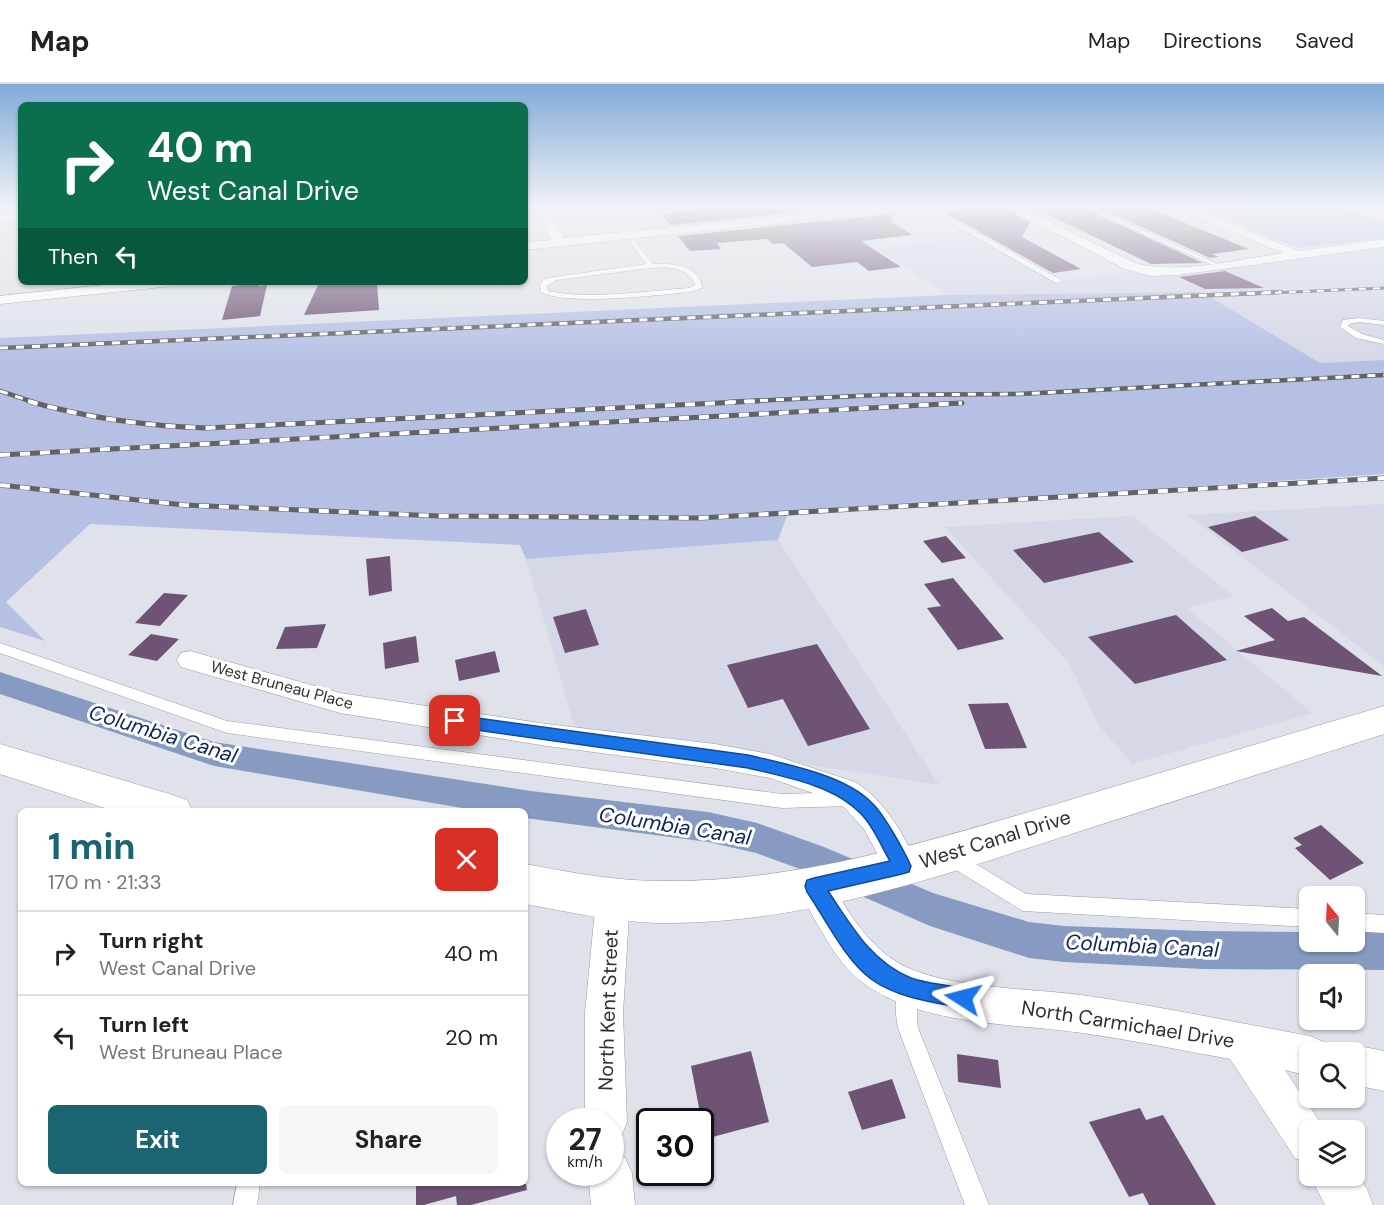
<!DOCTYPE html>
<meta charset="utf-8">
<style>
:root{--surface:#fff;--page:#f6f6f6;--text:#222;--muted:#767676;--line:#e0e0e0;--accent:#1d6473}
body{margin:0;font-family:"DM Sans",sans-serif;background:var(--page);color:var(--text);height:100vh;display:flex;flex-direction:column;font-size:22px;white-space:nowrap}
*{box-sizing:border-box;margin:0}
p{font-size:20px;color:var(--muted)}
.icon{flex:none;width:33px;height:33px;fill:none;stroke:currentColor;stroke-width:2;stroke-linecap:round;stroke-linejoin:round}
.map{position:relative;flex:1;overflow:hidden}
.sheet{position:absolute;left:18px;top:724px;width:510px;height:378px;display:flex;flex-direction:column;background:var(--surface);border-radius:9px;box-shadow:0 2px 4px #0004}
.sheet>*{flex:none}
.banner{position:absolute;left:18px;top:18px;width:510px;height:183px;border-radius:9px;box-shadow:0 2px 4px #0004;background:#0b6e4f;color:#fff;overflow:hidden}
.needle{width:39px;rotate:342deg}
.buttons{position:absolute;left:1299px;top:802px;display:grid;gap:12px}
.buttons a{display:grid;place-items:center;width:66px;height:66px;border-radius:9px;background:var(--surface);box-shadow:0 2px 4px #0004;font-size:30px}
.speed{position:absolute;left:546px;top:1024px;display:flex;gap:12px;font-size:30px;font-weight:700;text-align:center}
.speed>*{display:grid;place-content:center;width:78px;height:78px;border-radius:50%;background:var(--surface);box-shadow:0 2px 4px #0004;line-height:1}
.speed small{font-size:15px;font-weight:400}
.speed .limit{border:3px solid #111;border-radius:9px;background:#fff;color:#111}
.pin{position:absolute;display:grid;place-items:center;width:51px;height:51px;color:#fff;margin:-26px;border-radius:12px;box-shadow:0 3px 9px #0006}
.me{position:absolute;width:66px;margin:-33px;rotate:279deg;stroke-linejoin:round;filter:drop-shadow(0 0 4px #0008)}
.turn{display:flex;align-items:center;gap:21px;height:126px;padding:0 30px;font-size:27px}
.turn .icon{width:78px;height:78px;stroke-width:2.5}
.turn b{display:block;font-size:42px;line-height:51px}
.then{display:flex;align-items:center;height:57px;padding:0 30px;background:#0003;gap:12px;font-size:22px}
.round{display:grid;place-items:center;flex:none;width:63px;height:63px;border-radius:9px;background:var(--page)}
.head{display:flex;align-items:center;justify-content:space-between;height:102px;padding:0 30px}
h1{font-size:36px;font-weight:700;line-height:45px;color:var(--accent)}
.primary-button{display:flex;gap:12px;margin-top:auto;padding:12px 30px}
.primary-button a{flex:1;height:69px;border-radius:9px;background:var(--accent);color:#fff;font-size:24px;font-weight:700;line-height:69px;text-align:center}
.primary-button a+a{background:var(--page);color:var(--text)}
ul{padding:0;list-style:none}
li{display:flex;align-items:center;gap:18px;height:84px;padding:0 30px;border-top:2px solid var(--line)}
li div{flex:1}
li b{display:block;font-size:22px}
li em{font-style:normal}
header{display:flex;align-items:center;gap:36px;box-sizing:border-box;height:84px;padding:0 30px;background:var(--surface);border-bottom:2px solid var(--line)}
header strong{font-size:28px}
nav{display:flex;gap:33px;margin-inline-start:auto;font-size:21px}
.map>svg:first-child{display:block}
</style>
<header>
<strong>Map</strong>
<nav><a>Map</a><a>Directions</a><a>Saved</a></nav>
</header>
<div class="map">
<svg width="1384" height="1121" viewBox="0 0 1384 1121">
<rect width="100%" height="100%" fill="#dfe2ea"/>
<path fill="#d4d8e7" d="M983 152 1064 196 1134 187 1153 190 1384 163V276L1320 279 1219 218 1199 208 948 211 875 164Z
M1384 420V582L1188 431Z
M1133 432 1233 512 1187 524 1312 629 1132 680 1098 640 1070 580 945 443Z
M778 456 939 701 575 644 526 475Z"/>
<path fill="#b5c0e4" d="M1194 123H1339L1384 138V154L1299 164Z
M1199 208 1219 218 1320 279 1384 276V390L788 429 778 456 526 475 520 461 90 440 6 518 45 557 0 543V254L948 211Z"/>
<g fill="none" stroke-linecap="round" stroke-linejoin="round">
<path fill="#879bc2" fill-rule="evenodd" d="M0 588 214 658 531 707 708 728 757 739 824 763 933 809 1029 838 1064 842 1203 847 1310 848V858H1354V848H1384V886L1203 885 1064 878 1029 874 930 842 800 785 756 769 708 758 525 734V728H486L214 682 0 610Z"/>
</g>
<path fill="#6e5374" d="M728 123H794L799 128 670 141 662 130Z
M988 123H1003L1030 138 1022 153 1081 185 1053 189 944 128Z
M1025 123H1081L1203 179 1151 180 1036 125 1035 128Z
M1098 123H1146L1249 165 1212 170 1219 173 1210 174Z
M892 130V138L912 151 861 157 901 183 869 187 857 178 812 183 783 159 773 160 767 155 717 159 721 165 690 167 678 152Z
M1225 187 1264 204 1205 205 1179 193Z
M329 198H377L379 226 304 231 319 199Z
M259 199V202L267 201 260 232 222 236 232 202Z
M1255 432 1289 456 1242 468 1208 443Z
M1099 448 1134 478 1044 499 1013 466Z
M946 452 966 474 942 479 923 457Z
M390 472 392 507 369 512 366 475Z
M953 494 1004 555 958 566 927 524 941 522 924 500Z
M164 509 188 511 160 542 135 539Z
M1272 524 1288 537 1304 533 1382 592 1236 567 1275 556 1244 532Z
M586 525 599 561 565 569 553 533Z
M1176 531 1227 576 1135 600 1088 553Z
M326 540 317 564 276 565 285 543Z
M151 550 179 555 157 577 128 571Z
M416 552 419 578 385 585 383 559Z
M817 560 870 645 808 662 783 615 748 624 727 581Z
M495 567 500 588 459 597 455 576Z
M1008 619 1027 664 985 665 968 620Z
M1321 741 1364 779 1330 796 1295 764 1302 761 1293 754Z
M751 967 769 1038 705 1055 691 982Z
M957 970 998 976 1001 1004 958 998Z
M892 995 906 1034 862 1046 848 1008Z
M1140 1024 1146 1036 1163 1031 1216 1121H1149L1143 1109 1129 1113 1089 1038Z
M416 1100H526L527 1106 471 1121H457L456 1112 424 1121H416Z"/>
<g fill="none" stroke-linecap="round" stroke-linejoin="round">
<g stroke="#989ba2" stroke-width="1">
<path id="service" d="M796 123H803L815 133 810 134Z
M923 123H931L1063 197 1056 199Z
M1083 123H1092L1222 182 1217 183Z
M629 150 653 180C671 179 701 181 702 204L690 208C659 211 565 222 541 208L540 200 544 195 554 193 646 180 626 152ZM650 184C667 183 688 182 695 201L689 204C648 207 587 216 548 207L547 202 557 196Z
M1359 234 1384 237V241L1359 238 1349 240 1348 242 1362 250 1384 256V260L1356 254 1340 243 1343 236Z
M0 559 227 637 782 710 850 708 856 710 858 715 856 720 850 722 782 724 227 649 0 569Z
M954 767 1026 810 1310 825V843L1023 827 948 781 945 775 948 769Z
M1354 829 1384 831V849L1354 847Z
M907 893 914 896C920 910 915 928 918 944L989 1121H965L898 944C895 929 894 911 900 896Z
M237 1100H260L257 1121H233Z"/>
</g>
<g stroke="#989ba2" stroke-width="1">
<path id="minor" d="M536 123H547L564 154 869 123H909L904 126 525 166V158L552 156Z
M1005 123H1019L1135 179C1176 191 1239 175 1283 169L1173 123H1189L1299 167 1384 155V163L1178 191 1151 192 1125 185Z
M21 130V136L0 138V132Z
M133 198H179L172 202 0 220V212Z
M190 567 340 609 547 640 715 660 770 670 855 698C885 717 904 750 918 782L914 793 902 797 890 793 864 745 845 724 833 716 770 694 715 684 547 662 340 629 181 583 177 576 181 569Z
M814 786C832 793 838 811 848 827 863 849 881 871 906 883 954 905 1028 904 1081 911 1158 922 1234 938 1310 952L1324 958 1328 969H1310V992L1285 986 1326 1047H1310V1080L1295 1074 1230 975C1181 966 1132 956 1082 949 1013 939 920 942 862 898 835 877 819 842 802 813L797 802 802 791Z
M613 799 625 804 630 815 623 929 627 1038 621 1053 610 1057V1038H585V929L596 815 601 804Z
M1354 961 1384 967V1007L1354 1001V969H1339Z
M610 1068 625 1074 632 1089 635 1121H591L588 1089H610Z
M1354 1087 1367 1105 1373 1121H1325L1310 1092H1354Z"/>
</g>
<g stroke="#989ba2" stroke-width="1">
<path id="tertiary" d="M1345 123H1367L1384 129V138L1347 126Z
M1384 622V650C1278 684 1171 718 1065 752 935 794 798 841 659 839 614 838 569 828 525 820V780C569 788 614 797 660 797 797 799 932 756 1063 718 1170 686 1277 654 1384 622Z
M0 660 173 711 187 716 193 728H117L0 690Z"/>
</g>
<use href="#service" fill="#fff" fill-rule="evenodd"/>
<use href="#minor" fill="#fff" fill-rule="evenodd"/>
<use href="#tertiary" fill="#fff" fill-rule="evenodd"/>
<g stroke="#616368" stroke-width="3">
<path id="rail-far2" d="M1247 210 1384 204"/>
</g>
<g stroke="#616368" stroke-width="4.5">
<path id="rail-far1" d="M0 264 1281 208
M0 307 33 318
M728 318 879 311 1019 310 1384 291"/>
</g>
<g stroke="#616368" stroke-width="5">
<path id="rail" d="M28 317C87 334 145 342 206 344L759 317
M0 371 962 319
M0 401 184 421 439 432 700 434 1384 394"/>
</g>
<use href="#rail-far2" stroke="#fff" stroke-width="2" stroke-dasharray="7" stroke-linecap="butt"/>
<use href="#rail-far1" stroke="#fff" stroke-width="3" stroke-dasharray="8" stroke-linecap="butt"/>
<use href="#rail" stroke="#fff" stroke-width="4" stroke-dasharray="10" stroke-linecap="butt"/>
</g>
<linearGradient id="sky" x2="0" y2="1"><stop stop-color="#81aad9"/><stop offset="0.44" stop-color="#f1f2f6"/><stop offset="1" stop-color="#f1f2f6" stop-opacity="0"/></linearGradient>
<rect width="1384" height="280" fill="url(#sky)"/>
<path fill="#1a73e8" stroke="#114b97" stroke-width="1.5" d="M455 631 748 671C786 680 845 691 872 719 884 730 904 767 911 782L909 788 902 790 828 807C851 841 871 878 911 894 930 901 951 900 970 907L973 914 970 921 963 924C932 918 897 914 871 895 845 876 825 834 807 808L805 802 807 796 814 794 890 777C881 762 873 741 860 729 833 701 785 693 748 684L455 643 450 641 448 637 450 633Z"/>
<g text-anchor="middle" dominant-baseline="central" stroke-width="6" stroke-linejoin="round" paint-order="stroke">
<g font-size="16" fill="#2f3034" stroke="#fff">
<text transform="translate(282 601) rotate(15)">West Bruneau Place</text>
</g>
<g font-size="20" fill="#2f3034" stroke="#fff">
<text transform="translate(995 755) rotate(-17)">West Canal Drive</text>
<text transform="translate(608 926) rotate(-88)">North Kent Street</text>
<text transform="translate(1128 940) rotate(9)">North Carmichael Drive</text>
</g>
<g font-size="21" font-style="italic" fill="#112657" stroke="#fff">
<text transform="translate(163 650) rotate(17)">Columbia Canal</text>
<text transform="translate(675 742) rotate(9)">Columbia Canal</text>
<text transform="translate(1142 862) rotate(3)">Columbia Canal</text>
</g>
</g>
</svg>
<div class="buttons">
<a><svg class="needle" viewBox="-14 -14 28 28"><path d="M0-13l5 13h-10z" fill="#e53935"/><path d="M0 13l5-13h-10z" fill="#767676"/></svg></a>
<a><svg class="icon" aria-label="sound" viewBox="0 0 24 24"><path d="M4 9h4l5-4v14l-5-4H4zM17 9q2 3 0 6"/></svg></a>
<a><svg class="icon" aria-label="search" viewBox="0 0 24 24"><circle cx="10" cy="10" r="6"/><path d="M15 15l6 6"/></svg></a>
<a><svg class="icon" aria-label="layers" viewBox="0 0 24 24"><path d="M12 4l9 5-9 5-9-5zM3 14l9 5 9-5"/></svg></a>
</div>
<div class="speed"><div>27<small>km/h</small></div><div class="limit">30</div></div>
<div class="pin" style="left:455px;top:637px;background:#d93025"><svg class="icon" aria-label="arrive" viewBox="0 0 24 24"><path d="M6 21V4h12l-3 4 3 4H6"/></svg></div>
<svg class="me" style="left:963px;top:914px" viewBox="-20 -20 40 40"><path d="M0-17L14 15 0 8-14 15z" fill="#1a73e8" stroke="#fff" stroke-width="4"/></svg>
<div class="banner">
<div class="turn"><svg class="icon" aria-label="right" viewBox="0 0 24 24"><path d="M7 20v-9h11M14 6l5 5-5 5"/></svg><div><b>40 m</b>West Canal Drive</div></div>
<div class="then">Then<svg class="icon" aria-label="left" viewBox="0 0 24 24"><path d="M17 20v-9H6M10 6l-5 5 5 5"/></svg></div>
</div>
<section class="sheet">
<div class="head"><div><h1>1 min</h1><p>170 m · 21:33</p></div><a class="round" style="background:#d93025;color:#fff"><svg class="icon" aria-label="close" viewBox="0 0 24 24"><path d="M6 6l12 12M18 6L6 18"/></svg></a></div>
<ul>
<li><svg class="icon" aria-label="right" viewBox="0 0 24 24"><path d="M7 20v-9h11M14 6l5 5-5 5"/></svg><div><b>Turn right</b><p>West Canal Drive</p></div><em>40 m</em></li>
<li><svg class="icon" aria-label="left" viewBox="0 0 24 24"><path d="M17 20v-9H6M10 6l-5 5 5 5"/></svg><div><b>Turn left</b><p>West Bruneau Place</p></div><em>20 m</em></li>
</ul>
<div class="primary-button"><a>Exit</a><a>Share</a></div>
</section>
</div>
